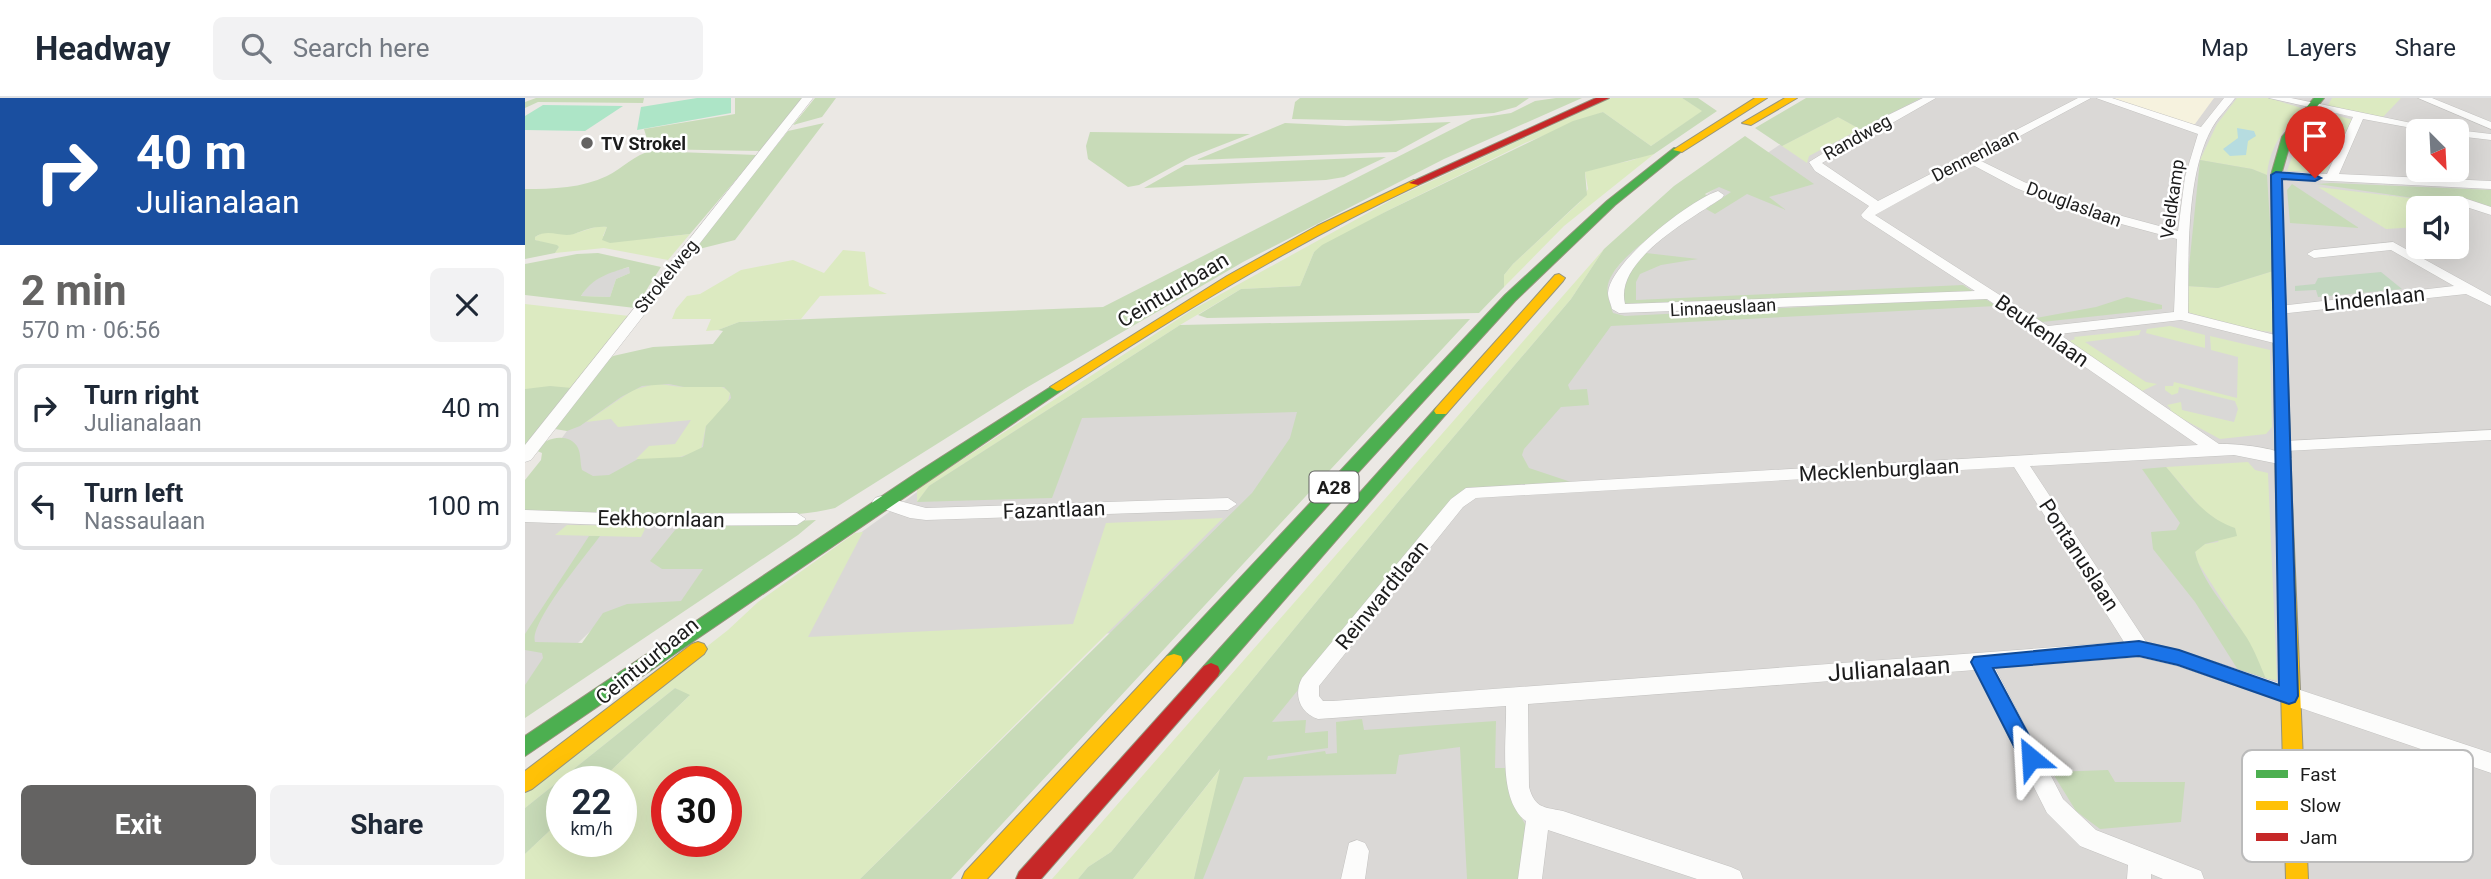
<!DOCTYPE html>
<meta charset="utf-8">
<style>
:root{--surface:#fff;--page:#f2f2f3;--text:#1f2937;--muted:#747a83;--line:#e0e1e3;--accent:#646362}
body{margin:0;font-family:Roboto,sans-serif;background:var(--page);color:var(--text);height:100vh;display:flex;flex-direction:column;font-size:26px;white-space:nowrap}
*{box-sizing:border-box;margin:0}
p{font-size:23px;color:var(--muted)}
.icon{flex:none;width:38px;height:38px;fill:none;stroke:currentColor;stroke-width:2;stroke-linecap:round;stroke-linejoin:round}
.map{position:relative;flex:1;overflow:hidden}
.drawer{display:flex;flex-direction:column;background:var(--surface);width:525px}
.drawer>*{flex:none}
.banner{background:#1a4fa0;color:#fff;overflow:hidden}
.needle{width:46px;rotate:156deg}
.buttons{position:absolute;left:1881px;top:21px;display:grid;gap:14px}
.buttons a{display:grid;place-items:center;width:63px;height:63px;border-radius:10px;background:var(--surface);box-shadow:0 7px 28px #0002;font-size:35px}
.speed{position:absolute;left:21px;top:668px;display:flex;gap:14px;font-size:35px;font-weight:700;text-align:center}
.speed>*{display:grid;place-content:center;width:91px;height:91px;border-radius:50%;background:var(--surface);box-shadow:0 7px 28px #0002;line-height:1}
.speed small{font-size:18px;font-weight:400}
.speed .limit{border:10px solid #d22;background:#fff;color:#111}
.pin{position:absolute;display:grid;place-items:center;width:60px;height:60px;color:#fff;margin:-72px -30px;border-radius:50% 50% 50% 0;rotate:-45deg;box-shadow:0 0 7px #0007}
.pin .icon{rotate:45deg}
.me{position:absolute;width:77px;margin:-38px;rotate:333deg;stroke-linejoin:round;filter:drop-shadow(0 0 5px #0008)}
.turn{display:flex;align-items:center;gap:24px;height:147px;padding:0 21px;font-size:32px}
.turn .icon{width:91px;height:91px;stroke-width:2.5}
.turn b{display:block;font-size:49px;line-height:60px}
.round{display:grid;place-items:center;flex:none;width:74px;height:74px;border-radius:10px;background:var(--page)}
.overview{display:flex;align-items:center;justify-content:space-between;height:119px;padding:0 21px}
h1{font-size:42px;font-weight:700;line-height:52px;color:var(--accent)}
.primary-button{display:flex;gap:14px;margin-top:auto;padding:14px 21px}
.primary-button a{flex:1;height:80px;border-radius:10px;background:var(--accent);color:#fff;font-size:28px;font-weight:700;line-height:80px;text-align:center}
.primary-button a+a{background:var(--page);color:var(--text)}
ul{padding:0;list-style:none}
li{display:flex;align-items:center;gap:21px;height:88px;margin:0 14px 10px;padding:0 7px;border:4px solid var(--line);border-radius:10px}
li div{flex:1}
li b{display:block;font-size:26px}
li em{font-style:normal}
header{display:flex;align-items:center;gap:42px;box-sizing:border-box;height:98px;padding:0 35px;background:var(--surface);border-bottom:2px solid var(--line)}
header strong{font-size:33px}
nav{display:flex;gap:38px;margin-inline-start:auto;font-size:24px}
.search{width:490px;height:63px;background:var(--page);display:flex;align-items:center;gap:18px;box-sizing:border-box;padding:0 24px;border-radius:10px;color:var(--muted);font-size:26px}
main{display:flex;flex:1;min-height:0}
.map>svg:first-child{display:block}
</style>
<header>
<strong>Headway</strong>
<div class="search"><svg class="icon" aria-label="search" viewBox="0 0 24 24"><circle cx="10" cy="10" r="6"/><path d="M15 15l6 6"/></svg>Search here</div>
<nav><a>Map</a><a>Layers</a><a>Share</a></nav>
</header>
<main>
<section class="drawer">
<div class="banner">
<div class="turn"><svg class="icon" aria-label="right" viewBox="0 0 24 24"><path d="M7 20v-9h11M14 6l5 5-5 5"/></svg><div><b>40 m</b>Julianalaan</div></div>
</div>
<div class="overview"><div><h1>2 min</h1><p>570 m · 06:56</p></div><a class="round"><svg class="icon" aria-label="close" viewBox="0 0 24 24"><path d="M6 6l12 12M18 6L6 18"/></svg></a></div>
<ul>
<li><svg class="icon" aria-label="right" viewBox="0 0 24 24"><path d="M7 20v-9h11M14 6l5 5-5 5"/></svg><div><b>Turn right</b><p>Julianalaan</p></div><em>40 m</em></li>
<li><svg class="icon" aria-label="left" viewBox="0 0 24 24"><path d="M17 20v-9H6M10 6l-5 5 5 5"/></svg><div><b>Turn left</b><p>Nassaulaan</p></div><em>100 m</em></li>
</ul>
<div class="primary-button"><a>Exit</a><a>Share</a></div>
</section>
<div class="map">
<svg width="1966" height="781" viewBox="0 0 1966 781">
<rect width="100%" height="100%" fill="#ebe8e4"/>
<path fill="#dad8d6" fill-rule="evenodd" d="M1342 0H1966V781H613L1113 143 1300 16ZM1894 33H1932V72H1894ZM1894 110H1932V149H1894Z
M235 276 186 397 137 459 186 466 155 508 80 519 0 596V390L78 284Z
M782 304 741 398 594 535 270 546 331 438 431 366 525 305Z"/>
<path fill="#f6f2de" d="M1587 0H1689L1670 26H1665Z"/>
<path fill="#d9d8d6" d="M105 169V175L91 181 85 199 56 198 64 186 81 175Z
M1654 288 1710 303 1713 310 1709 324 1657 312Z"/>
<path fill="#dceac1" fill-rule="evenodd" d="M1086 0H1157L1178 13 1126 48 1078 14 1000 45 862 113 789 154 775 188 716 191 655 227 404 388 392 404V391L667 212 870 100Z
M1712 0H1744L1776 10C1759 32 1744 49 1742 77L1727 71 1675 62 1692 26Z
M1807 0H1876L1857 20 1802 9Z
M1797 13 1828 22 1800 74 1762 73 1774 40Z
M1313 19 1335 31 1284 58 1282 65 1257 48Z
M1120 56H1129L1039 128 979 189V177L988 166 1055 104 1063 91 1060 74C1079 62 1102 69 1120 56Z
M1793 89 1909 103 1915 110H1894L1893 129 1861 131Z
M74 128 82 129 78 138 130 140 165 136 143 162 79 150 30 155 34 149 10 142V139L19 134 48 136Z
M1079 151 1046 201 874 403 586 754 563 769 553 781H527Z
M318 152 340 154 344 188 362 196 295 198 276 221 214 224 193 232 181 233 186 221H147L151 211 162 198 175 196 216 172 268 162 299 175Z
M1748 173V234L1726 232 1665 215 1661 211 1662 188 1693 190Z
M0 206 104 218 47 290 0 291Z
M1645 228 1680 237V250L1621 235 1622 231Z
M1616 232 1614 237 1560 244 1621 284 1632 286 1617 293 1539 245 1550 241 1549 239Z
M1685 238 1745 252 1747 329 1741 336 1695 341 1643 313 1646 311 1642 307 1656 304 1657 312 1709 324 1713 311 1710 303 1654 289 1653 295 1647 297 1640 292V288H1648L1649 284 1712 300 1713 259 1686 252Z
M130 286C141 286 149 289 160 289 174 290 195 282 205 295L202 308 181 328 176 352 149 361H111L124 348 150 346 166 322 93 329 86 321 61 324 108 292Z
M1723 364 1730 372 1743 375 1752 582 1741 581 1722 541 1672 463 1670 453 1680 446 1693 444 1696 425 1677 411 1641 369Z
M698 420 335 781H0V756L37 721V744H96V684H74L164 598 150 590 0 710V691L203 532 233 504 330 435 338 434 283 539 548 526 581 425ZM142 684H201V744H142Z
M42 427 117 428 120 431 116 439 30 437Z
M696 670 669 781H608Z"/>
<path fill="#c8dbb8" fill-rule="evenodd" d="M11 0H119L118 5 13 4 0 10V4Z
M210 0H279L235 53 125 51 119 31 210 16Z
M290 0H311L297 19 268 27Z
M775 0H1004L991 9 969 15 865 23 767 21 770 4Z
M1031 0H1057L919 61 718 164 501 290 310 410C274 419 239 417 203 418 135 418 68 416 0 412V382L16 362 17 355 10 352C19 340 44 333 53 350 56 356 55 365 57 372L68 378 84 377 113 361 157 359 178 349 181 328 206 300 205 295 199 289H159L144 286 117 288 96 299 55 328 42 333 30 331 75 268 88 258 128 249 188 246 198 233 193 232 214 224 578 209 947 21 986 15 1010 3Z
M1157 0H1173L1192 13 1129 56 1060 74 1062 97 988 166 979 177V189L954 215 682 220 673 217 716 191 775 188 789 154 797 147 862 113 1048 23 1078 14 1126 48 1177 13Z
M1281 0H1396L1335 31 1313 19 1257 48 1230 30Z
M926 24 871 54 671 62 760 25 821 28Z
M299 25 210 142 166 153 263 33Z
M565 34 725 36 666 59 614 87 603 89 563 61 561 48Z
M1220 38 1289 86 1244 99 1261 112 1222 96 1190 116 1181 111 1206 94 1194 89 1180 96 1185 100C1157 119 1097 151 1084 183 1080 193 1085 205 1088 215L1100 218 1459 200 1471 208 1086 228 1043 287 1045 292 1062 291 1064 307 1036 309 999 351 997 357 1004 370 1046 384 946 390 883 456 747 624 781 622 780 635 803 633V650L743 658 742 662 800 653 801 656 812 655 811 624 837 621 839 632 971 623 970 670H987L986 702 1004 733 998 781H942L935 649 874 657 871 676 719 679 678 781H669L695 671 608 781H553L563 769 586 754 874 403 1046 201 1079 151 1149 88Z
M126 53 232 57 165 136 85 145 77 142 82 129C69 128 61 132 49 136 35 140 24 130 10 139V142L32 147 34 149 30 155 0 161V91C28 91 57 90 82 78 97 71 110 56 126 53Z
M861 59 819 79 801 82 619 90 660 67Z
M1675 62 1727 71 1742 77 1748 173 1693 190 1662 188Z
M1806 85 1966 92V112L1941 102 1907 99 1909 103 1792 86Z
M1767 86 1834 130 1765 125 1762 92Z
M73 155 136 169 110 210 0 197V166L52 156ZM104 169 105 175 91 181 85 199 56 198C68 179 84 175 104 169Z
M1121 155 1173 161 1136 167 1115 176 1111 184V202L1438 187 1452 196 1097 208 1099 181Z
M1602 199 1637 207V211L1517 224 1511 220 1571 209Z
M945 221 426 781H335L727 395 765 340 772 314 557 320 527 400 392 404 404 388 655 227Z
M25 288 47 290 0 348V291Z
M1641 369C1662 393 1679 420 1710 430L1712 438 1680 446 1670 454C1677 485 1705 513 1722 540 1730 553 1735 567 1741 581L1715 575 1670 504 1628 451 1626 434 1651 432 1655 425 1617 371Z
M291 422 273 437 0 620V587L18 560 17 555 0 552V536L64 438H75C62 456 4 525 10 544L57 545 78 515 102 506 156 503 178 471H137L125 463 150 432 158 428Z
M150 590 165 597 74 684H37V721L0 756V710Z
M1583 672 1590 684H1660L1656 724 1575 731 1551 713 1527 674Z"/>
<path fill="#c2d7c0" d="M1856 174 1877 191 1793 199 1791 192 1770 193V188L1790 186 1793 180Z"/>
<path fill="#ade5c7" d="M172 0H206V15L112 32 116 9Z
M18 7 98 8 60 33 0 32V18Z"/>
<path fill="#b6dce0" d="M1712 30 1729 33 1731 38 1723 43 1721 57 1705 58 1698 51 1713 40Z"/>
<g fill="none" stroke-linecap="round" stroke-linejoin="round">
<g stroke="#c3c2c0" stroke-width="1">
<path id="street" d="M277 0H288L6 362 0 364V347Z
M1398 0H1411L1297 65 1353 103 1553 0H1566L1452 61 1499 84 1556 107 1653 133 1660 79 1673 36 1571 0H1587L1676 29 1699 0H1710C1703 10 1693 19 1687 30 1660 79 1664 160 1663 215L1762 240V246L1757 247 1656 222 1534 236 1694 346C1710 345 1758 350 1767 361L1759 367 1709 357 1505 368 1621 544 1654 552 1966 655V675L1653 568 1614 559 1470 570 1538 701 1571 732 1676 773 1679 781H1638L1626 776V781H1602L1603 767 1555 748 1522 715 1450 572 1003 606 1004 689C1010 710 1018 709 1038 713L1206 769 1215 773 1218 781H1172L1023 732 1017 781H993L1001 723C972 702 982 641 981 608L793 621C775 615 768 597 777 580L926 401 941 390 1673 347 1462 201 1094 215 1087 211C1086 206 1083 200 1083 195 1085 164 1165 102 1193 93L1199 97 1197 100C1166 121 1089 162 1100 206L1450 193 1338 120 1336 117 1344 108 1290 73 1284 64 1351 23ZM1444 65 1491 90 1548 113 1652 141 1649 214 1523 228 1350 117ZM1489 369 1599 544 808 603H798L794 598V588L938 409 951 400Z
M1744 0H1766L1925 33H1903L1838 21 1814 76 1966 83V91L1747 80 1745 77 1751 73 1802 76 1828 19Z
M1893 0H1907L1966 24V31Z
M1932 32 1966 36V42L1932 38V33H1928Z
M1936 99 1966 109V117L1932 106 1930 103Z
M1868 144 1966 198V208L1941 196 1754 216 1747 212 1754 208 1929 188 1866 152 1789 160 1782 156 1789 152Z
M1966 332V342L1760 353 1752 348 1760 343Z
M356 398 401 410 703 400 712 406 703 412 401 422 385 420 350 408 347 404 350 400Z
M0 412 110 416 272 415 281 421 272 427 110 428 0 424Z
M832 742 840 745 844 753 840 781H816L824 745Z"/>
</g>
<g stroke="#96947c" stroke-width="2">
<path id="fast" d="M1789 0H1799L1767 39 1756 77 1767 402 1759 407 1751 402 1746 77 1757 39Z
M1149 50 1158 52 1090 107 990 203 656 568 649 570 642 568 640 563 642 558 980 197 1082 103Z
M532 285 537 286 539 289 537 292 0 658V638L393 374Z
M916 308 923 313 921 316 693 578 686 581 679 578 677 573 679 568 911 310Z"/>
</g>
<g stroke="#96947c" stroke-width="2">
<path id="slow" d="M1230 0H1242L1157 54 1148 52Z
M1260 0H1272L1226 27 1217 25Z
M889 82 894 85 893 87C768 146 652 217 537 292L532 293 525 289 702 178 792 128Z
M1034 176 1040 180 1038 183 921 316H911L909 313 911 310 1030 177Z
M1759 397 1767 402 1783 781H1761L1751 402Z
M173 544 179 546 182 551 179 556 7 691 0 694V673L167 546Z
M649 556 656 558 658 563 656 568 462 781H437L440 774 642 558Z"/>
</g>
<g stroke="#96947c" stroke-width="2">
<path id="jam" d="M1071 0H1084L893 87 884 85Z
M686 565 693 568 695 573 693 578 516 781H491L494 774 679 568Z"/>
</g>
<use href="#street" fill="#fcfcfb" fill-rule="evenodd"/>
<use href="#fast" fill="#4caf50" fill-rule="evenodd"/>
<use href="#slow" fill="#ffc107" fill-rule="evenodd"/>
<use href="#jam" fill="#c62828" fill-rule="evenodd"/>
</g>
<path fill="#1a73e8" stroke="#114b97" stroke-width="2" d="M1751 74 1790 77 1796 80 1790 83 1757 81 1773 598 1770 604 1764 606 1653 567 1614 558 1468 570 1516 660 1513 666 1506 669 1498 666 1446 564 1449 559 1614 543 1654 552 1754 587 1746 77Z"/>
<circle fill="#646362" stroke="#fff" stroke-width="2.5" cx="62" cy="45" r="7"/>
<g text-anchor="middle" dominant-baseline="central" stroke-width="5" stroke-linejoin="round" paint-order="stroke">
<g font-size="18" fill="#1c1c1c" stroke="#fff">
<text transform="translate(1332 39) rotate(-29)">Randweg</text>
<text transform="translate(1450 57) rotate(-27)">Dennenlaan</text>
<text transform="translate(1647 101) rotate(-82)">Veldkamp</text>
<text transform="translate(1549 106) rotate(20)">Douglaslaan</text>
<text transform="translate(141 178) rotate(-51)">Strokelweg</text>
<text transform="translate(1198 209) rotate(-3)">Linnaeuslaan</text>
</g>
<g font-size="18" font-weight="bold" fill="#1c1c1c" stroke="#fff" text-anchor="start">
<text x="76" y="45">TV Strokel</text>
</g>
<rect fill="#fff" stroke="#606060" stroke-width="2" x="784.5" y="373.5" width="49" height="31" rx="5"/>
<g font-size="19" font-weight="bold" fill="#1c1c1c">
<text x="809" y="389">A28</text>
</g>
<g font-size="21" fill="#1c1c1c" stroke="#fff">
<text transform="translate(648 192) rotate(-31)">Ceintuurbaan</text>
<text transform="translate(1849 201) rotate(-6)">Lindenlaan</text>
<text transform="translate(1517 233) rotate(35)">Beukenlaan</text>
<text transform="translate(1354 372) rotate(-3)">Mecklenburglaan</text>
<text transform="translate(529 412) rotate(-2)">Fazantlaan</text>
<text transform="translate(136 421) rotate(1)">Eekhoornlaan</text>
<text transform="translate(1554 457) rotate(57)">Pontanuslaan</text>
<text transform="translate(857 497) rotate(-51)">Reinwardtlaan</text>
<text transform="translate(122 563) rotate(-39)">Ceintuurbaan</text>
</g>
<g font-size="24" fill="#1c1c1c" stroke="#fff">
<text transform="translate(1364 571) rotate(-4)">Julianalaan</text>
</g>
</g>
<rect x="1717" y="652" width="231" height="112" rx="10" fill="#fff" stroke="#bbb" stroke-width="2"/>
<rect x="1731" y="672" width="32" height="8" fill="#4caf50"/>
<rect x="1731" y="703" width="32" height="9" fill="#ffc107"/>
<rect x="1731" y="735" width="32" height="8" fill="#c62828"/>
<g font-size="19" fill="#1c1c1c">
<text x="1775" y="683">Fast</text>
<text x="1775" y="714">Slow</text>
<text x="1775" y="746">Jam</text>
</g>
</svg>
<div class="buttons">
<a><svg class="needle" viewBox="-14 -14 28 28"><path d="M0-13l5 13h-10z" fill="#e53935"/><path d="M0 13l5-13h-10z" fill="#747a83"/></svg></a>
<a><svg class="icon" aria-label="sound" viewBox="0 0 24 24"><path d="M4 9h4l5-4v14l-5-4H4zM17 9q2 3 0 6"/></svg></a>
</div>
<div class="speed"><div>22<small>km/h</small></div><div class="limit">30</div></div>
<div class="pin" style="left:1790px;top:80px;background:#d93025"><svg class="icon" aria-label="arrive" viewBox="0 0 24 24"><path d="M6 21V4h12l-3 4 3 4H6"/></svg></div>
<svg class="me" style="left:1506px;top:660px" viewBox="-20 -20 40 40"><path d="M0-17L14 15 0 8-14 15z" fill="#1a73e8" stroke="#fff" stroke-width="4"/></svg>
</div>
</main>
